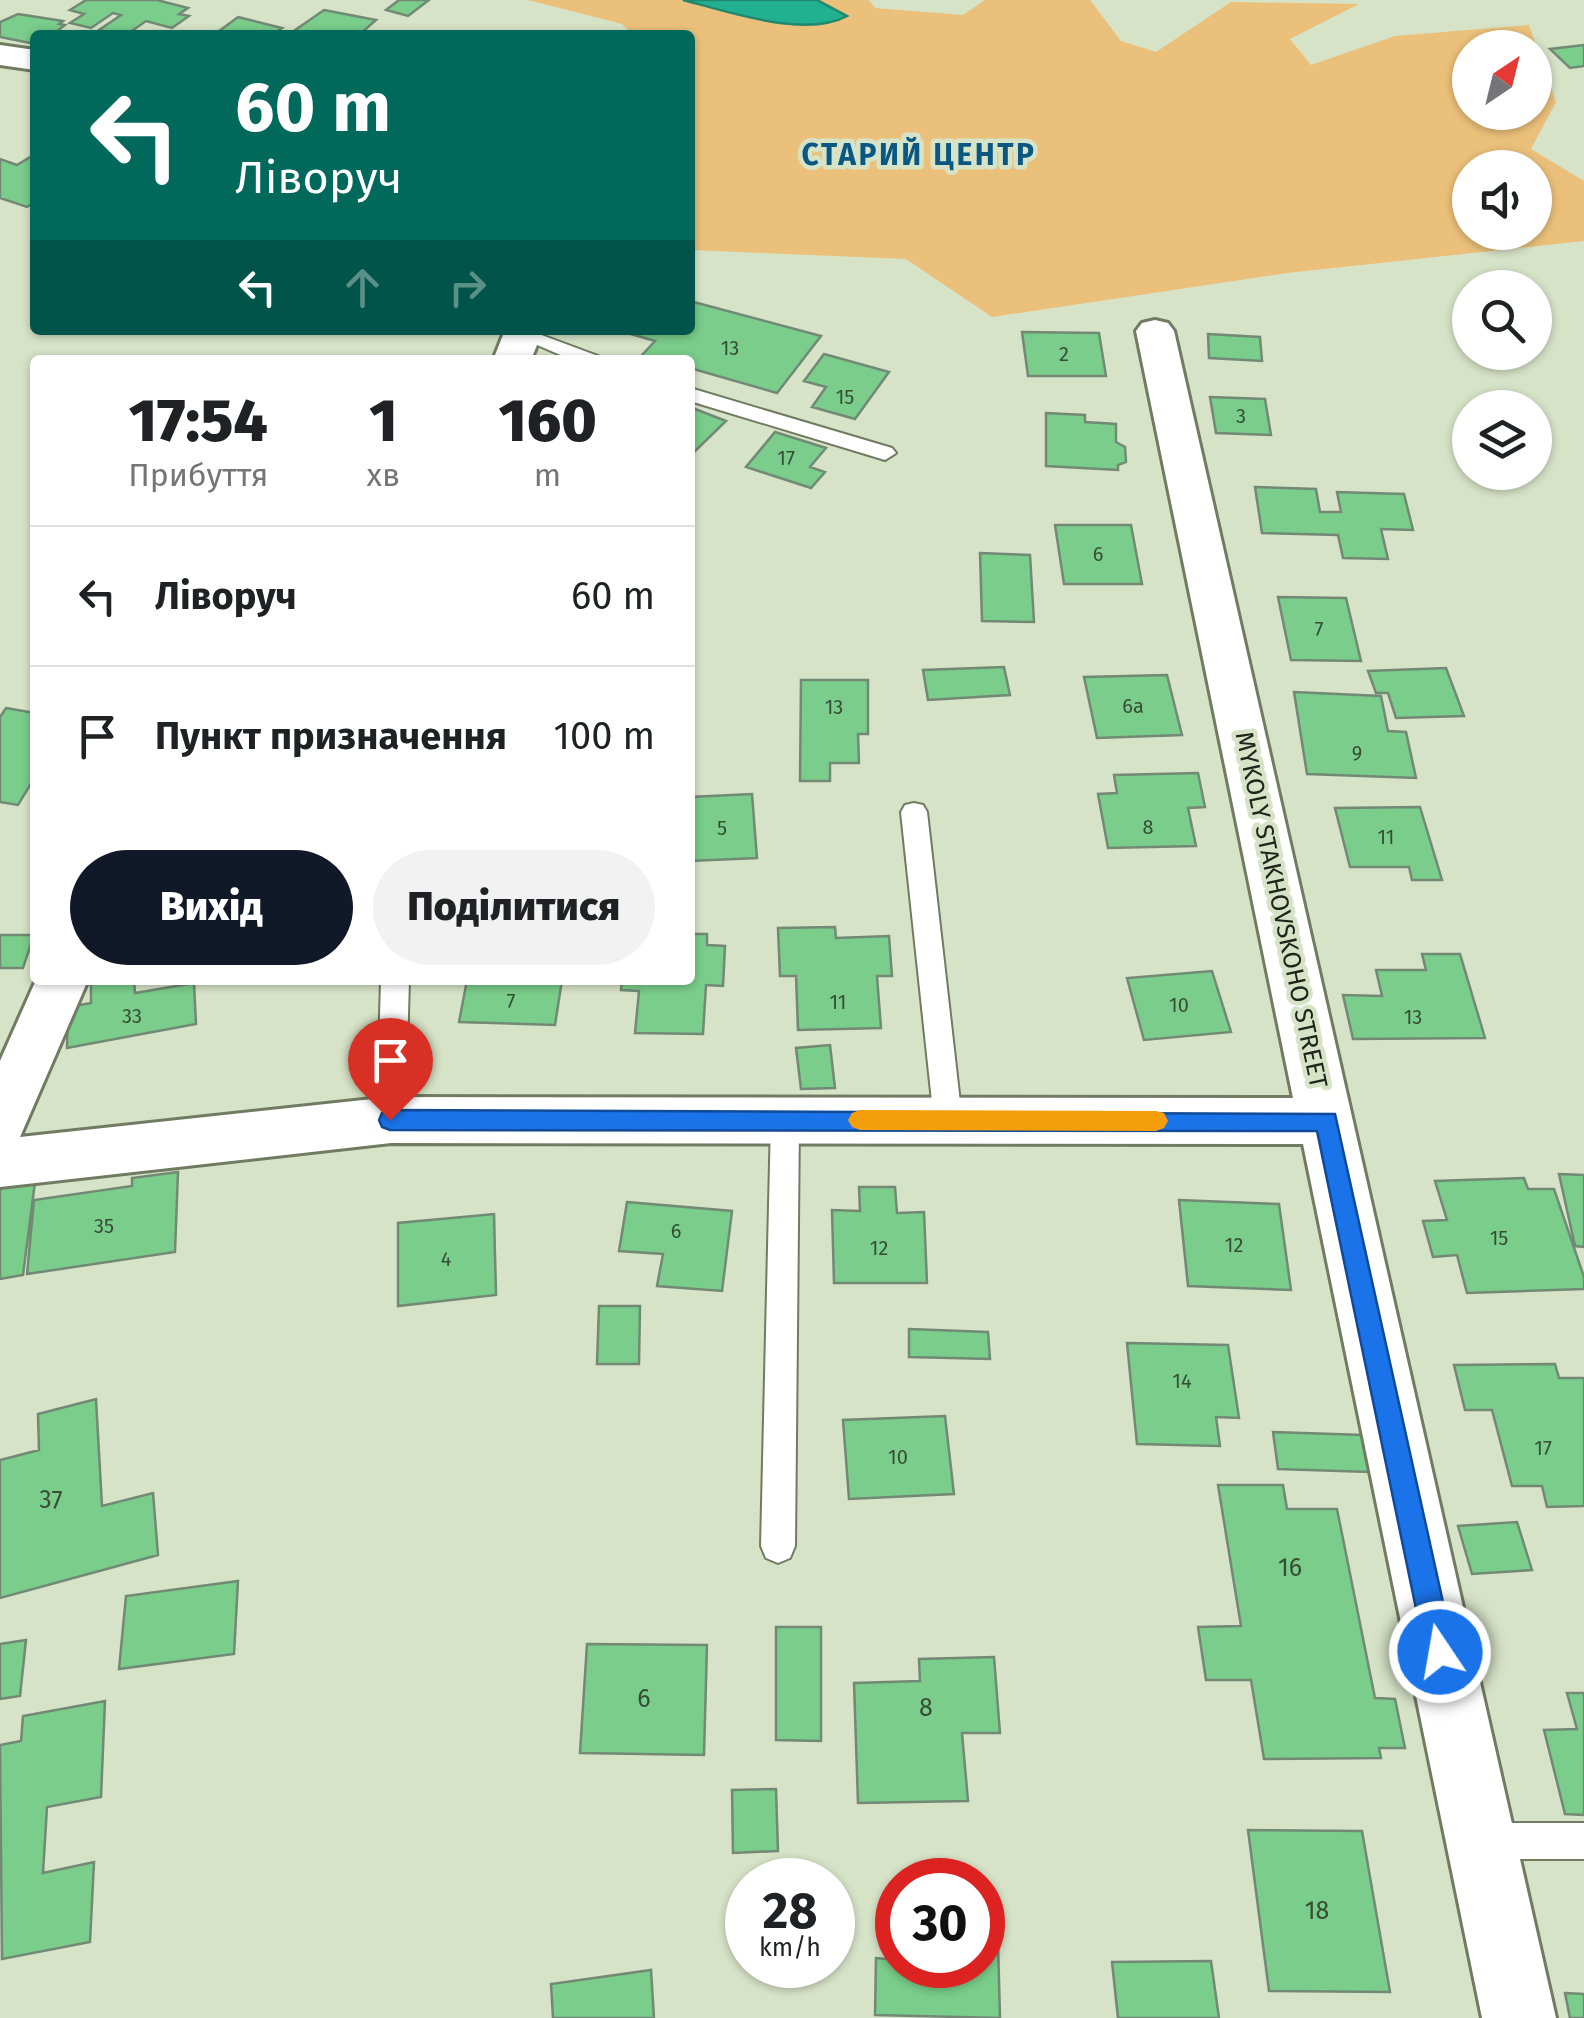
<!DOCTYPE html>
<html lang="uk">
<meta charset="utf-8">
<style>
:root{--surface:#fff;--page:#f2f2f2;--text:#202124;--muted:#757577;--line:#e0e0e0;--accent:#111827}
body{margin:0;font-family:"Fira Sans",sans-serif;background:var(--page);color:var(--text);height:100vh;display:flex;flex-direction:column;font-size:38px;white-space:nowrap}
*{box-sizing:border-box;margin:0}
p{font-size:32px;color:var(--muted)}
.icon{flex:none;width:55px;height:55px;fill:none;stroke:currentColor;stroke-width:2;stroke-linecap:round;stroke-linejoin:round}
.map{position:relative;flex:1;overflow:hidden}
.drawer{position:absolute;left:30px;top:355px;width:665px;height:630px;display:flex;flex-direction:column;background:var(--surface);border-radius:10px;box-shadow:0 2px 8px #0004}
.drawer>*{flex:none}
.guide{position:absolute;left:30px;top:30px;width:665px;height:305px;border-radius:10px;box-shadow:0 2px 8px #0004;background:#00695c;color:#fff;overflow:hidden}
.needle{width:65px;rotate:35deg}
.controls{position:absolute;left:1452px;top:30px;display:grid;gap:20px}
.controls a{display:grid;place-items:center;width:100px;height:100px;border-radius:50%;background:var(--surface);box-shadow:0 2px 8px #0004;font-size:50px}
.speed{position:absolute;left:725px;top:1858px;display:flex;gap:20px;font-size:50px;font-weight:700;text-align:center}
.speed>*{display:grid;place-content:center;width:130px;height:130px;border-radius:50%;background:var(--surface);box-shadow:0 2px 8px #0004;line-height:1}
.speed small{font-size:25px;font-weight:400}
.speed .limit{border:15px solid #d22;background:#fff;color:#111}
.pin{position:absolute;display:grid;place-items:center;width:85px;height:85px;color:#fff;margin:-102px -42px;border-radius:50% 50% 50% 0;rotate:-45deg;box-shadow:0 0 10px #0007}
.pin .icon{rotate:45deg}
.me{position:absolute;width:110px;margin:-55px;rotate:348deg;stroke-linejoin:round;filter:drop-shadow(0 0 8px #0008)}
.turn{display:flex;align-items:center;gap:35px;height:210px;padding:0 40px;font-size:45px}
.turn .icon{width:130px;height:130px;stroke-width:2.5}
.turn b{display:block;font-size:70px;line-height:85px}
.lanes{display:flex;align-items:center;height:95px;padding:0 40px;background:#0003;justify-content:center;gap:50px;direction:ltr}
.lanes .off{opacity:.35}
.eta{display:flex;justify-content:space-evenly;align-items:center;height:170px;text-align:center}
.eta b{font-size:60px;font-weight:800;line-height:70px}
.cta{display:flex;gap:20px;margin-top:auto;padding:20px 40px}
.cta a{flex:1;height:115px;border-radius:60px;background:var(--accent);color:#fff;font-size:40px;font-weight:800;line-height:115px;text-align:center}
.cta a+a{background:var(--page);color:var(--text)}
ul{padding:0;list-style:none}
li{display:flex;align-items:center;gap:30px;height:140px;padding:0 40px;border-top:2px solid var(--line)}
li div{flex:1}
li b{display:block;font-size:38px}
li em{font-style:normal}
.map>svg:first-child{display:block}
</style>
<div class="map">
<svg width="1584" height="2018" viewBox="0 0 1584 2018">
<rect width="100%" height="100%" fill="#d7e3c7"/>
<path fill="#ebc07a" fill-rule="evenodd" d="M528 0H683L765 21 846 16 817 0H869L875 8 963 15 985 0H1090L1121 41 1156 52 1231 2 1359 4 1290 39 1311 65 1395 36 1529 25 1556 102 1531 149 1584 181V241L1287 273 992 317 906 259 690 250V35H634L622 24ZM1470 48H1535V112H1470ZM1470 168H1535V232H1470Z"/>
<path fill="#21b190" stroke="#21876d" stroke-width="2.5" d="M683 0H817L847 16C805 39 727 11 683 0Z"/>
<path fill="#7acd8b" stroke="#718975" stroke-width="2.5" d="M86 0H157L188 8 179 14 189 16 172 28 146 21 126 35H118L99 30 121 15 113 13 91 28 70 23 84 14 70 10Z
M399 0H429L408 16 386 10Z
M324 10 376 20 359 35H288Z
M18 14 63 21 59 24 65 25 52 35H35V44L0 37V22Z
M238 17 282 28 272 35 215 34Z
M1584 45V66L1570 68 1550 49Z
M35 154V202L27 207 0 198V159L17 165Z
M690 301 821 336 777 393 690 368V360H659L642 355 655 341 617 330H690Z
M1022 332 1099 333 1106 376H1028Z
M1208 334 1260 337 1262 361 1209 358Z
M824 354 889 372 855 419 812 407 826 387 804 381Z
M1210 397 1265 399 1271 435 1216 433Z
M690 407 726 421 690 456Z
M1046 413 1085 415V422L1116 424V442L1125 447 1126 462 1118 465V470L1046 466Z
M775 432 826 448 810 467 825 472 811 488 746 467Z
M1255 487 1316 489 1320 512H1341L1337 492 1404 494 1413 530 1381 529 1388 559 1343 558 1338 535 1262 533Z
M1055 525H1131L1142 584H1064Z
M980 553 1030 555 1034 622 982 621Z
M1278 597 1346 598 1361 661 1291 660Z
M1004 667 1010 695 928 700 923 670Z
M1446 668 1464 716 1396 718 1388 693H1376L1368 671Z
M1167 675 1182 735 1097 738 1084 677Z
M801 680H868V734H858L859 763H830V781H800Z
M1294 692 1381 696 1388 731 1406 732 1416 778 1307 774Z
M6 708 35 713V777L18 805 0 802V717Z
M1198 773 1205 807 1188 808 1196 846 1108 848 1098 794 1117 793 1114 775Z
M752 794 757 858 690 861V797Z
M1420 807 1442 880H1412L1409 867H1350L1335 808Z
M835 927 836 938 889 936 892 976H877L881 1028 798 1030 796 976H780L778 928Z
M690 934H707V945L725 946 723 986 706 985 703 1034 635 1033 639 991 621 990 622 980H690Z
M0 935H34L23 968H0Z
M1422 954H1460L1485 1038 1353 1039 1343 995 1382 996 1376 970H1426Z
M1212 971 1231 1032 1144 1040 1127 978Z
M91 980H134L135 993 194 983 196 1024 67 1048 68 1007 91 1003Z
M467 980H562L555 1025 459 1022Z
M830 1045 835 1088 801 1089 796 1048Z
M178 1172 175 1252 27 1274 34 1200 132 1186V1178Z
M1559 1174 1584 1175V1247L1575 1246Z
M1524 1178 1528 1189H1554L1584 1277V1289L1467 1293 1457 1255 1433 1257 1423 1221 1447 1220 1435 1181Z
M35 1182 23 1275 0 1279V1186Z
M859 1187H895L897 1213 924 1212 927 1283H834L832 1210 860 1211Z
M1179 1200 1279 1204 1291 1290 1188 1286Z
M627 1202 732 1211 722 1291 657 1286 663 1254 619 1251Z
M494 1214 496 1295 398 1306V1223Z
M599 1306H640L639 1364H597Z
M909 1329 988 1332 990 1359 909 1357Z
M1127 1343 1228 1345 1239 1418 1216 1417 1220 1446 1137 1444Z
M1555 1364 1559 1378H1584V1506L1547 1507 1542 1486H1512L1492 1410H1465L1454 1365Z
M96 1399 102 1506 153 1493 158 1555 0 1598V1460L39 1450 38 1414Z
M945 1416 954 1494 849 1499 843 1420Z
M1273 1432 1363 1435 1369 1472 1278 1469Z
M1218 1485H1283L1287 1509H1337L1375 1698 1395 1699 1405 1748H1379L1381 1758 1264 1759 1251 1680H1206L1198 1627 1241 1626Z
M1517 1522 1532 1570 1472 1574 1458 1526Z
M238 1581 234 1654 119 1669 126 1596Z
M776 1627H821V1741L776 1740Z
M26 1640 20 1696 0 1699V1644Z
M587 1644 707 1645 704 1755 580 1753Z
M994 1657 1000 1733H962L968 1801 858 1803 854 1683 920 1681 919 1659Z
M1567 1693H1584V1815L1565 1814 1544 1730 1577 1729Z
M105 1701 101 1797 47 1807 43 1873 94 1862 90 1942 2 1959 0 1745 21 1741 23 1716Z
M776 1789 778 1851 733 1853 732 1790Z
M1248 1830 1362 1831 1390 1992 1269 1991Z
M982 1941 998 1942 1000 2018 875 2015 876 1958 898 1960V1965H982Z
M1211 1961 1219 2018H1118L1112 1962Z
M651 1970 654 2018H553L551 1984Z
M1565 1993 1584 1994V2018H1570Z"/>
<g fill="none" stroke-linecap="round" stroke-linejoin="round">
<g stroke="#707b62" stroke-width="4">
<path id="service" d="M528 330 598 356 601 360H572L514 335Z
M690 388 892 448 896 453 885 460 690 401Z
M914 803 923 805 927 812 962 1120 958 1129 948 1132 938 1129 934 1120 901 812 905 805Z
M381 980H409L405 1120 401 1129 391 1132 381 1129 377 1120Z
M785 1108 795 1111 799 1120 795 1546 790 1558 778 1563 766 1558 761 1546 771 1120 775 1111Z
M1482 1823H1584V1859H1482L1469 1854 1464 1841 1469 1828Z"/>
</g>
<g stroke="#707b62" stroke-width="6">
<path id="minor" d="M0 45 35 50V70L0 65Z
M1155 320 1168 323 1174 331 1556 2018H1482L1303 1144 391 1143 0 1187V1061L36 980H88L20 1137 391 1097 1293 1098 1136 331 1142 323Z
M505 330H543L531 360H493Z"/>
</g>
<use href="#service" fill="#fff" fill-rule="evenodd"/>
<use href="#minor" fill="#fff" fill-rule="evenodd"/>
</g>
<path fill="#1a73e8" stroke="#114b97" stroke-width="2.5" d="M390 1110 1335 1114 1454 1652 1450 1662 1440 1666 1429 1662 1425 1652 1317 1131 390 1130 382 1127 379 1120 382 1113Z"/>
<path fill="#f59e0b" d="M860 1110 1156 1111 1164 1113 1168 1121 1164 1128 1156 1131 860 1130 852 1127 848 1120 852 1113Z"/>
<g text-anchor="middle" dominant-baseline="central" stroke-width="9" stroke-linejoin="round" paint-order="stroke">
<g font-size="20" fill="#364e36">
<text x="730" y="348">13</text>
<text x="1064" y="354">2</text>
<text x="845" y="397">15</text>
<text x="1241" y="416">3</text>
<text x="786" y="458">17</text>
<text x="1098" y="554">6</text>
<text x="1319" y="629">7</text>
<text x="1133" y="706">6а</text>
<text x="834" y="707">13</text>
<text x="1357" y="753">9</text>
<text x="1148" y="827">8</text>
<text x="722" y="828">5</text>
<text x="1386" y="837">11</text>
<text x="511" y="1001">7</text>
<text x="838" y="1002">11</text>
<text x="1179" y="1005">10</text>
<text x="132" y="1016">33</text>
<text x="1413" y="1017">13</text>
<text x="104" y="1226">35</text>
<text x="676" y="1231">6</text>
<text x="1499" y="1238">15</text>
<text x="1234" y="1245">12</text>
<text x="879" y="1248">12</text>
<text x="446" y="1259">4</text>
<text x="1182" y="1381">14</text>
<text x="1543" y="1448">17</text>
<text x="898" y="1457">10</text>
</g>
<g font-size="25" fill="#20241a" stroke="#d7e3c7">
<text transform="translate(1281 910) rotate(78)">MYKOLY STAKHOVSKOHO STREET</text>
</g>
<g font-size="25" fill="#364e36">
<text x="51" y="1500">37</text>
<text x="1290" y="1568">16</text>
<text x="644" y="1699">6</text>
<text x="926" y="1708">8</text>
<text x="1317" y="1911">18</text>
</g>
<g font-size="30" font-weight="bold" letter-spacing="2.5" fill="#0a5784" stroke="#d7e3c7">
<text x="919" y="155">СТАРИЙ ЦЕНТР</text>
</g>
</g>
</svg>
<div class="controls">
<a><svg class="needle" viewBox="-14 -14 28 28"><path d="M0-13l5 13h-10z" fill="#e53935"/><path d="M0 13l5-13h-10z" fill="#757577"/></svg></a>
<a><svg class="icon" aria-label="sound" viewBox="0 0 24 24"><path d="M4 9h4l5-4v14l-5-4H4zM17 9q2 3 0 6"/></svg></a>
<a><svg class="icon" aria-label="search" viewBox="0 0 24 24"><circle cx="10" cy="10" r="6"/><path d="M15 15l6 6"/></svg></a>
<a><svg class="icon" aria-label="layers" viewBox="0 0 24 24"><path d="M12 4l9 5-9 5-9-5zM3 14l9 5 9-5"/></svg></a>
</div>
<div class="speed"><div>28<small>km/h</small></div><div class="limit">30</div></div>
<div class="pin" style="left:390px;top:1120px;background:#d93025"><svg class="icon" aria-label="arrive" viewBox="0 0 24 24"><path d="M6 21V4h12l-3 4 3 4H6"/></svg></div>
<svg class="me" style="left:1440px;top:1652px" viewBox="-20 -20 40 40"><circle r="17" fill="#1a73e8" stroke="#fff" stroke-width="3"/><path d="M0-11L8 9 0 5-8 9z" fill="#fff"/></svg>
<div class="guide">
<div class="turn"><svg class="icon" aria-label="left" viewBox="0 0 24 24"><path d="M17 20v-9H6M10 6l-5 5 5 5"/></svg><div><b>60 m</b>Ліворуч</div></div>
<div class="lanes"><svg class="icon" aria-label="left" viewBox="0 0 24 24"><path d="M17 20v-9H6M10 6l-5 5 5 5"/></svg><svg class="icon off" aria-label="ahead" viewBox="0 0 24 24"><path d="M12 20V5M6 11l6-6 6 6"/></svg><svg class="icon off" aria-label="right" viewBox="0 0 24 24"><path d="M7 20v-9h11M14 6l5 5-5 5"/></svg></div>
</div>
<section class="drawer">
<div class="eta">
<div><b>17:54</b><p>Прибуття</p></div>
<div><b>1</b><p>хв</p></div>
<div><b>160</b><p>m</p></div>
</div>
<ul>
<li><svg class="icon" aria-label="left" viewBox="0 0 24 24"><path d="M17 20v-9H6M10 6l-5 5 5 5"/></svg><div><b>Ліворуч</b></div><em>60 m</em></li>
<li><svg class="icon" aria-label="arrive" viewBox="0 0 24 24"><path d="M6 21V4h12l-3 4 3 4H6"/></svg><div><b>Пункт призначення</b></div><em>100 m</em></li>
</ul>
<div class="cta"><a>Вихід</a><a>Поділитися</a></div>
</section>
</div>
